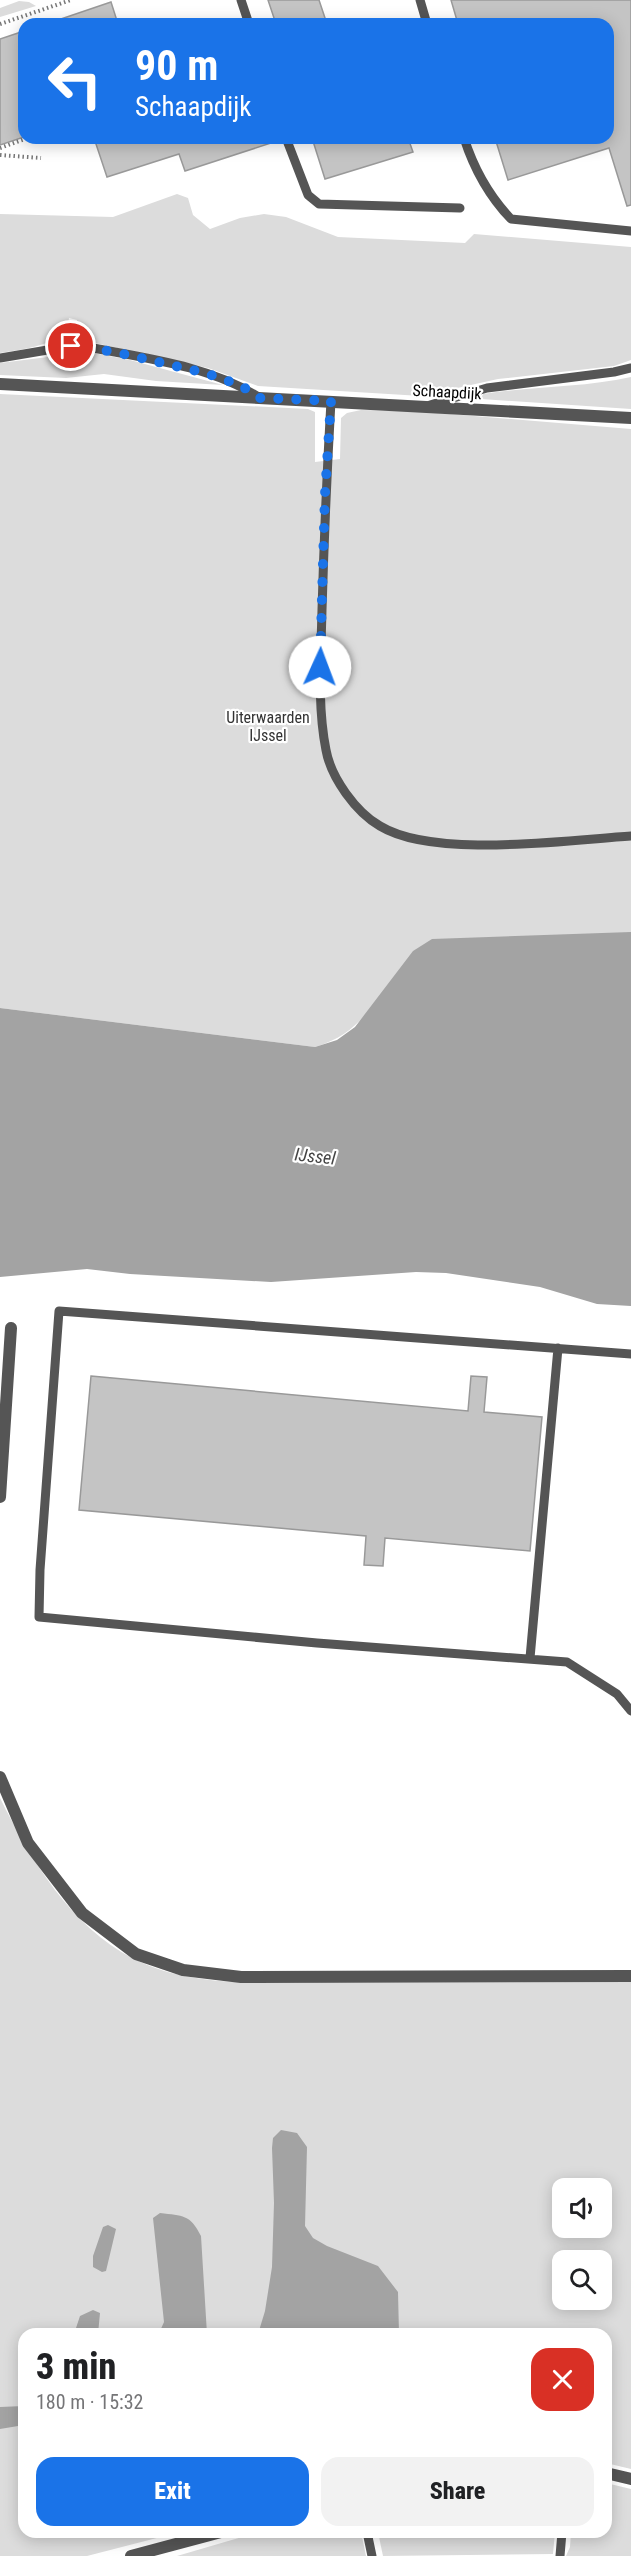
<!DOCTYPE html>
<meta charset="utf-8">
<style>
:root{--surface:#fff;--page:#f2f2f2;--text:#202124;--muted:#757577;--accent:#1a73e8}
body{margin:0;font-family:"Roboto Condensed",sans-serif;background:var(--page);color:var(--text);height:100vh;display:flex;flex-direction:column;font-size:22px;white-space:nowrap}
*{box-sizing:border-box;margin:0}
p{font-size:20px;color:var(--muted)}
.icon{flex:none;width:33px;height:33px;fill:none;stroke:currentColor;stroke-width:2;stroke-linecap:round;stroke-linejoin:round}
.map{position:relative;flex:1;overflow:hidden}
.drawer{position:absolute;left:18px;top:2328px;width:594px;height:210px;display:flex;flex-direction:column;background:var(--surface);border-radius:18px;box-shadow:0 3px 15px #0003}
.drawer>*{flex:none}
.banner{position:absolute;left:18px;top:18px;width:596px;height:126px;border-radius:18px;box-shadow:0 3px 15px #0003;background:#1a73e8;color:#fff;overflow:hidden}
.buttons{position:absolute;left:552px;top:2178px;display:grid;gap:12px}
.buttons a{display:grid;place-items:center;width:60px;height:60px;border-radius:12px;background:var(--surface);box-shadow:0 3px 15px #0003;font-size:30px}
.pin{position:absolute;display:grid;place-items:center;width:51px;height:51px;color:#fff;margin:-26px;border:3px solid #fff;border-radius:50%;box-shadow:0 2px 6px #0007}
.me{position:absolute;width:66px;margin:-33px;rotate:2deg;stroke-linejoin:round;filter:drop-shadow(0 0 4px #0008)}
.turn{display:flex;align-items:center;gap:21px;height:126px;padding:0 18px;font-size:27px}
.turn .icon{width:78px;height:78px;stroke-width:2.5}
.turn b{display:block;font-size:42px;line-height:51px}
.round{display:grid;place-items:center;flex:none;width:63px;height:63px;border-radius:18px;background:var(--page)}
.headline{display:flex;align-items:center;justify-content:space-between;height:102px;padding:0 18px}
h1{font-size:36px;font-weight:800;line-height:45px}
.action{display:flex;gap:12px;margin-top:auto;padding:12px 18px}
.action a{flex:1;height:69px;border-radius:18px;background:var(--accent);color:#fff;font-size:24px;font-weight:800;line-height:69px;text-align:center}
.action a+a{background:var(--page);color:var(--text)}
.map>svg:first-child{display:block}
</style>
<div class="map">
<svg width="631" height="2556" viewBox="0 0 631 2556">
<rect width="100%" height="100%" fill="#fff"/>
<path fill="#dcdcdc" fill-rule="evenodd" d="M19 1 29 2 36 6 0 17V8Z
M177 194 188 198 193 215 210 229 240 218 264 214 286 217 338 237 465 243 474 234 631 247V360L614 366 498 379 421 396 258 386 208 368 77 339V320L69 318 67 331C47 347 25 349 0 353V214L113 217Z
M88 352 130 360 223 385 156 381 104 374 66 378 0 375V363Z
M631 377V409L481 399 483 394C532 386 582 388 631 377Z
M0 394 308 409 315 412V462L340 459 341 418 347 413 361 410 414 411 631 429V938L391 983C366 1013 355 1035 315 1047L0 1008Z
M0 1798C31 1860 70 1926 134 1959 198 1991 276 1981 345 1982 440 1982 535 1981 631 1979V2469L606 2463V2334H24V2532H180L87 2556H0ZM562 2188H602V2228H562ZM562 2260H602V2300H562Z
M606 2483 631 2489V2556H566L570 2547 571 2532H606Z
M259 2532H361L366 2556H177Z
M378 2532H555L553 2554 383 2556Z"/>
<path fill="#a3a3a3" d="M631 932V1306L597 1304 540 1287 446 1273 416 1272 271 1282 130 1274 87 1269 0 1277V1008L315 1047 337 1040 355 1027 413 951 432 939Z
M281 2130 297 2133 307 2147 305 2226 313 2238 327 2246 378 2266 398 2292 399 2334H258L265 2311 272 2267 274 2203 272 2148 273 2138Z
M160 2213C183 2216 190 2214 201 2236L207 2334H154L160 2331 164 2322 153 2218Z
M108 2225 116 2229 106 2271 102 2272 93 2267V2256L103 2227Z
M93 2310 100 2313 98 2334H74L80 2316Z
M24 2406V2425L0 2429V2407Z"/>
<path fill="#c4c4c4" stroke="#999" stroke-width="1.5" d="M268 0H319L327 24H276Z
M451 0H631V205L627 206 609 148 508 180 495 138H608V24H458Z
M111 2 118 24H56L55 21Z
M21 32 24 42V137L0 145V39Z
M94 138H276L277 141 185 171 179 154 107 177Z
M312 138H408L413 152 325 179Z
M91 1376 468 1411 471 1376 487 1377 484 1412 542 1417 530 1551 385 1538 383 1566 364 1565 366 1536 79 1510Z"/>
<g fill="none" stroke-linecap="round" stroke-linejoin="round">
<path stroke="#777" stroke-width="4" stroke-dasharray="1.5 3" stroke-linecap="butt" d="M0 24 71 0
M0 148 28 138
M0 155 41 158"/>
<path stroke="#555" stroke-width="9" d="M241 0 249 24
M420 0 427 24
M286 138 308 195 319 204 460 208
M464 138C474 169 488 195 511 219L631 231
M0 358 71 346 88 347C145 358 211 366 260 398
M331 401C327 471 324 540 322 610 321 656 317 705 326 750 331 778 356 812 380 826 434 859 567 840 631 836
M430 405 487 388 614 372 631 368
M631 1354 59 1311 40 1570 39 1617 317 1643 567 1662 617 1694 631 1711
M530 1658 558 1348
M367 2532 372 2556
M560 2556 562 2532"/>
<path stroke="#555" stroke-width="12" d="M0 384 631 418
M0 1497 11 1328
M0 1777 28 1843 82 1913 136 1954 183 1970 241 1977 631 1976"/>
<path stroke="#555" stroke-width="12" d="M606 2473 631 2479
M131 2556 221 2532"/>
</g>
<g fill="none" stroke-linecap="round" stroke-linejoin="round">
<path stroke="#1a73e8" stroke-width="10" stroke-dasharray="0 18" d="M71 346 115 352 205 373 240 385 260 398 331 401 325 494 320 667"/>
</g>
<g text-anchor="middle" dominant-baseline="central" stroke-width="4.5" stroke-linejoin="round" paint-order="stroke">
<g font-size="16" fill="#000" stroke="#fff">
<text transform="translate(447 392) rotate(3)">Schaapdijk</text>
</g>
<g font-size="16" fill="#333" stroke="#fff">
<text x="268" y="717">Uiterwaarden<tspan x="268" dy="18">IJssel</tspan></text>
</g>
<g font-size="18" font-style="italic" fill="#444" stroke="#fff">
<text transform="translate(315 1156) rotate(6)">IJssel</text>
</g>
</g>
</svg>
<div class="buttons">
<a><svg class="icon" aria-label="sound" viewBox="0 0 24 24"><path d="M4 9h4l5-4v14l-5-4H4zM17 9q2 3 0 6"/></svg></a>
<a><svg class="icon" aria-label="search" viewBox="0 0 24 24"><circle cx="10" cy="10" r="6"/><path d="M15 15l6 6"/></svg></a>
</div>
<div class="pin" style="left:71px;top:346px;background:#d93025"><svg class="icon" aria-label="arrive" viewBox="0 0 24 24"><path d="M6 21V4h12l-3 4 3 4H6"/></svg></div>
<svg class="me" style="left:320px;top:667px" viewBox="-20 -20 40 40"><circle r="19" fill="#fff"/><path d="M0-13L10 11 0 6-10 11z" fill="#1a73e8"/></svg>
<div class="banner">
<div class="turn"><svg class="icon" aria-label="left" viewBox="0 0 24 24"><path d="M17 20v-9H6M10 6l-5 5 5 5"/></svg><div><b>90 m</b>Schaapdijk</div></div>
</div>
<section class="drawer">
<div class="headline"><div><h1>3 min</h1><p>180 m · 15:32</p></div><a class="round" style="background:#d93025;color:#fff"><svg class="icon" aria-label="close" viewBox="0 0 24 24"><path d="M6 6l12 12M18 6L6 18"/></svg></a></div>
<div class="action"><a>Exit</a><a>Share</a></div>
</section>
</div>
